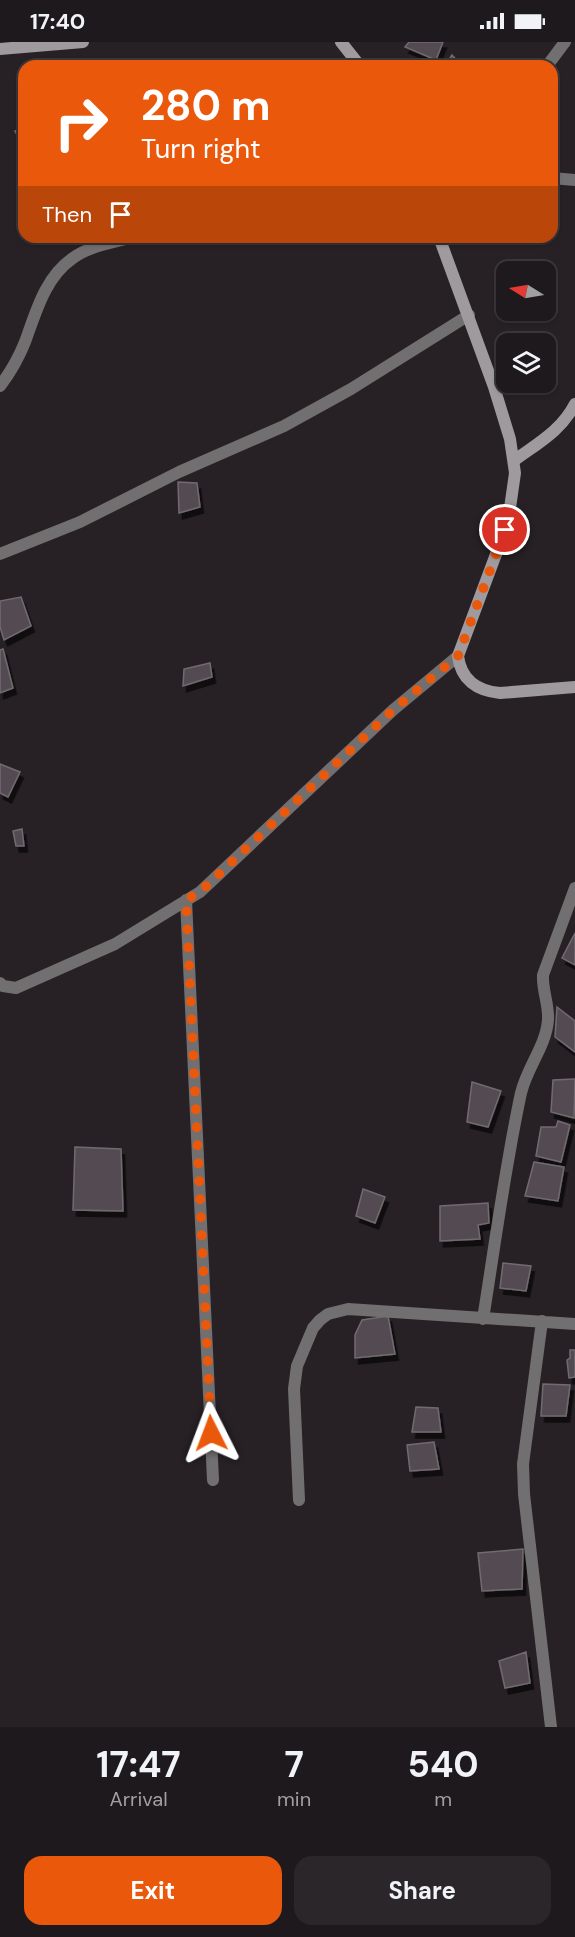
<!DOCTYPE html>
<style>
:root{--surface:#1d191c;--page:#2a2629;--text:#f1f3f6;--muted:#a0a0a3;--line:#3b383b;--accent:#ea580c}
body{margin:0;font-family:"DM Sans",sans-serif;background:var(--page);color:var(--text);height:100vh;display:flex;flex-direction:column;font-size:22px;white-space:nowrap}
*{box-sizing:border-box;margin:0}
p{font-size:20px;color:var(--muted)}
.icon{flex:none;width:33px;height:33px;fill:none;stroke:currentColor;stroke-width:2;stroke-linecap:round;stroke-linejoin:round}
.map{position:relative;height:1685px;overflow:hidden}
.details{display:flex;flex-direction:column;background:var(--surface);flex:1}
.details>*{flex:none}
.top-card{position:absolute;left:18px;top:18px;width:540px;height:183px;border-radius:18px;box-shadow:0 2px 4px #0004,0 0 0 2px var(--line);background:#ea580c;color:#fff;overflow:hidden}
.needle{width:39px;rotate:281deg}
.fabs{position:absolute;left:496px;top:219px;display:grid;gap:12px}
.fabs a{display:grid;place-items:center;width:60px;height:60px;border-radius:12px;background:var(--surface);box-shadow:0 2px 4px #0004,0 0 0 2px var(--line);font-size:30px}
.pin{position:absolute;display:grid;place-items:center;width:51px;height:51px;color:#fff;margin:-26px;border:3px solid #fff;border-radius:50%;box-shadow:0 2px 6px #0007}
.me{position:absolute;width:66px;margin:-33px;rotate:357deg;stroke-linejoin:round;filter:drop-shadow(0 0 4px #0008)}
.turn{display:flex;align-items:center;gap:21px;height:126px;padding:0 24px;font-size:27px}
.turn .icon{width:78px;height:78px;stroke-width:2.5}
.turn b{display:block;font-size:42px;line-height:51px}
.then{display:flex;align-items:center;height:57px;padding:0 24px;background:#0003;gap:12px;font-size:22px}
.eta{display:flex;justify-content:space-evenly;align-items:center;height:102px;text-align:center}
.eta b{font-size:36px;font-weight:700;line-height:42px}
.action{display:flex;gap:12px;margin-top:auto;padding:12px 24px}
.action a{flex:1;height:69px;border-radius:18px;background:var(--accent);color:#fff;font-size:24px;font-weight:700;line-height:69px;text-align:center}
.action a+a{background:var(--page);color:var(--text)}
.status{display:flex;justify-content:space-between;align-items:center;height:42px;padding:0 30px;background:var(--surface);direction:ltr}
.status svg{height:16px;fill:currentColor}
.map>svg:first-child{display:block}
</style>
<div class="status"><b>17:40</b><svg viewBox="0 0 49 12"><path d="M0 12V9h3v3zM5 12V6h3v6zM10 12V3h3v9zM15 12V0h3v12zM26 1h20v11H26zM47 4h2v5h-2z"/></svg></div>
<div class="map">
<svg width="575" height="1685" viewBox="0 0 575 1685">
<defs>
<filter id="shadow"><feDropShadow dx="3.5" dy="6" stdDeviation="0" flood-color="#0009"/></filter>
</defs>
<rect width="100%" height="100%" fill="#272125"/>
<path fill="#534c51" stroke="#716a6f" stroke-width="1.5" filter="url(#shadow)" d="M409 0H443L436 18 405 5Z
M452 13 462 24H445Z
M24 85V106L15 89Z
M178 440 197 441 200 465 179 471Z
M21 555 31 584 4 598 0 585V559Z
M3 607 13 646 0 651V608Z
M210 621 212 635 183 644 184 627Z
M0 722 20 730 8 755 0 751Z
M22 787 24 804H16L13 789Z
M575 891V923L562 916Z
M557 965 575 979V1010L555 995Z
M575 1037 574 1076 551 1070 553 1038Z
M472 1040 501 1049 488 1085 467 1080Z
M558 1079 570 1083 561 1120 536 1114 541 1085H556Z
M75 1105 121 1107 123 1169 73 1168Z
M534 1120 564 1125 558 1159 525 1154Z
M363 1147 385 1155 375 1181 356 1174Z
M488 1161 489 1181 478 1183 480 1197 440 1199V1164Z
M503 1221 531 1224 526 1249 500 1246Z
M388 1274 395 1312 355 1316V1293L362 1278Z
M570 1308H575V1335L569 1336 567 1318 570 1316Z
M543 1342 570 1343 566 1374H541Z
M416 1365 438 1366 441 1390H412Z
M434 1400 439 1427 410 1429 407 1403Z
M523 1507 522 1547 482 1549 478 1511Z
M526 1610 530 1641 505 1646 499 1619Z"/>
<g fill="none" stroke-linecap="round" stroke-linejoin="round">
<path stroke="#726f71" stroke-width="12" d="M547 24 565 0
M552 136 575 138
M0 344C10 331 19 315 25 300 36 270 45 235 73 216 89 204 115 200 134 195
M0 512 80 480 179 430 284 384 351 347 469 273
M186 858 213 1438
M0 941 3 944 16 946 115 902 200 850 393 668 458 614
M483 1277C495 1202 505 1125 521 1051 527 1025 546 1004 548 978 549 962 542 948 543 933L575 846
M542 1279 523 1422 524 1452 551 1685
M299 1458 294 1347 297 1324 313 1286 320 1278 328 1272 348 1267 575 1282"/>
<path stroke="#9f9a9d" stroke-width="12" d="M341 0 360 24
M0 7 83 0
M439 195 494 345 510 397 515 431 510 466 505 488 458 614C461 638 477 649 500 651L575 645
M515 418C538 401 561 389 575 362"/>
</g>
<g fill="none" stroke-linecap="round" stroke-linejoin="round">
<path stroke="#ea580c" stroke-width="10" stroke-dasharray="0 18" d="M211 1391 186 858 200 850 393 668 458 614 505 488"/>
</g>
</svg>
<div class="fabs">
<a><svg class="needle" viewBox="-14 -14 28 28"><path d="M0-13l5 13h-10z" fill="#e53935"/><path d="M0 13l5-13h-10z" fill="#a0a0a3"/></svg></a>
<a><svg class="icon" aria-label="layers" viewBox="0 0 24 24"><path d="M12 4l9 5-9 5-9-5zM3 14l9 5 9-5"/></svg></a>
</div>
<div class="pin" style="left:505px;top:488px;background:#d93025"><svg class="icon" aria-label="arrive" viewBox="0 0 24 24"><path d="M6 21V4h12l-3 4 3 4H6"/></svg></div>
<svg class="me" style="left:211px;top:1391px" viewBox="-20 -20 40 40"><path d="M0-17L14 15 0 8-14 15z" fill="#ea580c" stroke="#fff" stroke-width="4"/></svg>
<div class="top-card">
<div class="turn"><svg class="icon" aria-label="right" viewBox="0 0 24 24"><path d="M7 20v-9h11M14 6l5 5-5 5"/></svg><div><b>280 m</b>Turn right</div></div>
<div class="then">Then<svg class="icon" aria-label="arrive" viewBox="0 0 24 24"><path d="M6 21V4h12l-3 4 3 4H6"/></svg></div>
</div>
</div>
<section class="details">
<div class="eta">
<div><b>17:47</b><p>Arrival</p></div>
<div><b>7</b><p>min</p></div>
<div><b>540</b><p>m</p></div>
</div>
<div class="action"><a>Exit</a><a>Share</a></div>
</section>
